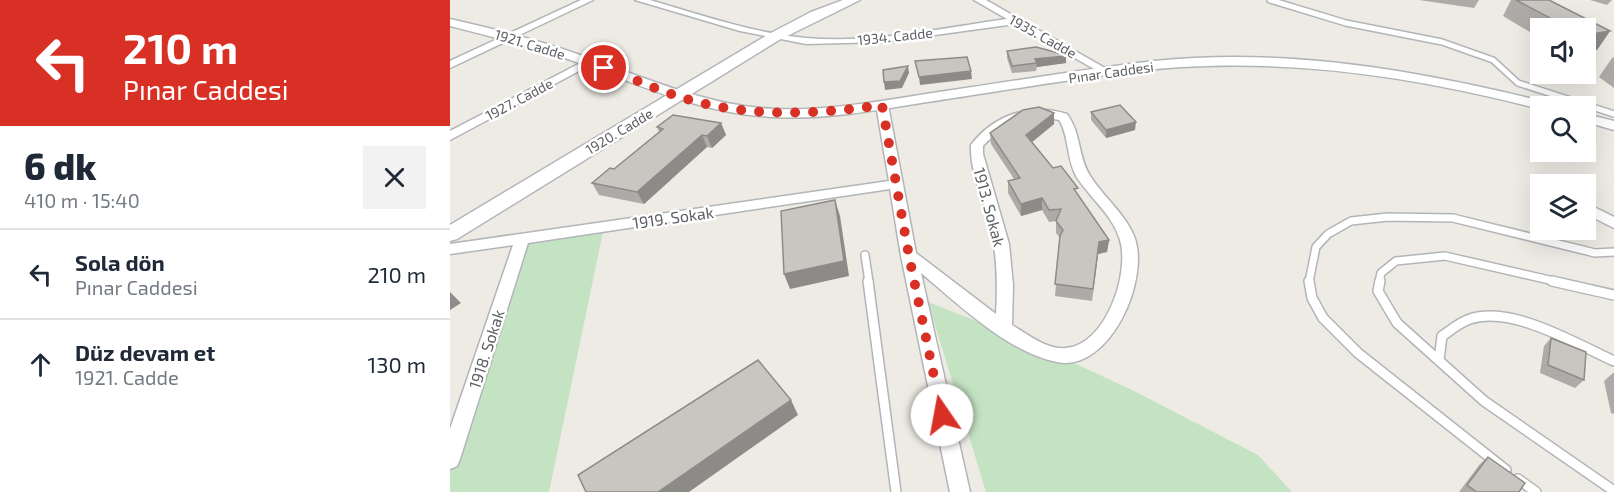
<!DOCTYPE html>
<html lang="tr">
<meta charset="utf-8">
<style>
:root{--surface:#fff;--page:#f2f2f3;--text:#1f2937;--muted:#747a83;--line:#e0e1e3}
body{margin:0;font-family:"Exo 2",sans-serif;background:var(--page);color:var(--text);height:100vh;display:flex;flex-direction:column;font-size:22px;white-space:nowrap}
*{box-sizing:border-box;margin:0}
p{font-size:20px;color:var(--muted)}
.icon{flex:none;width:33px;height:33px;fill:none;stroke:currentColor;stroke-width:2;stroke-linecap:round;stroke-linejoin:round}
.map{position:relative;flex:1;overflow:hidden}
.details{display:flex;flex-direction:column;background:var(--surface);width:450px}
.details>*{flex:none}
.hud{background:#d93025;color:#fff;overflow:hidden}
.controls{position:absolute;left:1080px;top:18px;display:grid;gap:12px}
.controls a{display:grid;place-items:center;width:66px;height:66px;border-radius:0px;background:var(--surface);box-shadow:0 6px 24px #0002;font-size:30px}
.pin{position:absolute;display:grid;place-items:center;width:51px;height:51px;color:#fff;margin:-26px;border:3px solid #fff;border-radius:50%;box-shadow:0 2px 6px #0007}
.me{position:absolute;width:66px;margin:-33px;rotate:348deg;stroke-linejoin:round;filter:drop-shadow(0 0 4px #0008)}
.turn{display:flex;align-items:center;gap:21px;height:126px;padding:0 24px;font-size:27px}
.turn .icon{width:78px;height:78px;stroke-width:2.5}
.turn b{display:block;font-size:42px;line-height:51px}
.round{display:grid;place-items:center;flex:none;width:63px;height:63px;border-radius:0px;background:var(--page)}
.head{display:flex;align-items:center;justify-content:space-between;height:102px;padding:0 24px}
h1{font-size:36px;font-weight:800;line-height:45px}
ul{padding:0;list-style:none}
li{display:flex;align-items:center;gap:18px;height:90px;padding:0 24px;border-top:2px solid var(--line)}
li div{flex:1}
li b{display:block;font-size:22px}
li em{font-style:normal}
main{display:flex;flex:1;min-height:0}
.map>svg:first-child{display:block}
</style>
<main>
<section class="details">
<div class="hud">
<div class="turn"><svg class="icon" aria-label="left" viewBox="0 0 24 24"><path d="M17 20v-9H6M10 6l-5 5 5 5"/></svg><div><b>210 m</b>Pınar Caddesi</div></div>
</div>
<div class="head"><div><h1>6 dk</h1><p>410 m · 15:40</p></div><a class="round"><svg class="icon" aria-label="close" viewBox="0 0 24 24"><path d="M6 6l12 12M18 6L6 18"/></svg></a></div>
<ul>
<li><svg class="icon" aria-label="left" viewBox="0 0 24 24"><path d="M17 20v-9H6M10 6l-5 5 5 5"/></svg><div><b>Sola dön</b><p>Pınar Caddesi</p></div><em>210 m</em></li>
<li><svg class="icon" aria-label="ahead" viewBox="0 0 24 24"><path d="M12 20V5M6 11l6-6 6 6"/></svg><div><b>Düz devam et</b><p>1921. Cadde</p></div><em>130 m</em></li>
</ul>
</section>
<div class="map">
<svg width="1164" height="492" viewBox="0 0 1164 492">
<rect width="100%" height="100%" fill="#eeebe5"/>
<path fill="#c4e3c3" d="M154 227 99 492H0V459L72 239Z
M478 302 570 338 682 390 808 455 842 492H536Z"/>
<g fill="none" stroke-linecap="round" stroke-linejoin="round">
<g stroke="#b2b5b8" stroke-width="8">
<path id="service-far2" d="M820 0 896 23 992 42 1043 60 1068 83 1164 114"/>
</g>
<g stroke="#b2b5b8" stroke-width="10">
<path id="service-far1" d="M415 255 419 282
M859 282 866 247 878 234 901 221 938 217 1003 218 1145 253 1164 252
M929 282 931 273 946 261 995 256 1108 282"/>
</g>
<g stroke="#b2b5b8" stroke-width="12">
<path id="service" d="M418 281 446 492
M859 281 862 298 873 318 908 353 1056 470
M930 281 928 291 947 323 1034 401 1164 491
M1102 281 1164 295
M989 360 992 336C1001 330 1010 322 1020 319 1062 305 1126 344 1164 361
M1068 479 1086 492"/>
</g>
<g stroke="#b2b5b8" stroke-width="3">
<path id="minor" d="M131 0H143L0 68V61Z
M185 0H200C251 15 303 33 356 38 423 44 491 28 557 19L524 0H536L662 72 661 74H653L565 24 434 42 356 44 290 31Z
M138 59 142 60V64L0 140V131Z
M432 102 438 105 466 253 546 314C548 282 547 249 538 217 531 193 520 171 521 145 544 114 581 103 617 114 631 133 628 155 639 174 652 196 674 212 684 236 701 278 660 373 607 362 559 353 508 304 471 273L520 492H500L451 256 440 189 78 243 10 459 7 466 0 469V429L63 245 0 254V244L439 181 426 105ZM589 116 609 120 611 123C619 140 617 159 626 176 639 197 663 215 670 240 680 273 656 345 616 348 597 350 577 334 562 325L563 285 559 244 533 154V146C549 129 566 118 589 116Z
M1136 203 1164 217V228L1136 214Z"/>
</g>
<g stroke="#b2b5b8" stroke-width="3">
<path id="tertiary" d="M0 19C44 29 88 40 130 55 194 77 256 106 325 109 375 111 426 102 476 94 552 83 628 70 704 61 838 47 971 71 1100 103L1102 106H1090V109C950 73 815 54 670 73 604 82 538 93 471 103 422 111 372 120 321 117 249 113 185 83 118 59 79 46 40 36 0 26Z
M1136 114 1164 121V130L1136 122Z"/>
</g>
<g stroke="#b3b7bb" stroke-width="3">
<path id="secondary" d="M393 0H410L329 40 7 239 0 241V225L319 34 361 12Z"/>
</g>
<use href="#service-far2" stroke="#fff" stroke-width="5"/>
<use href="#service-far1" stroke="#fff" stroke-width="7"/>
<use href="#service" stroke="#fff" stroke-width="9"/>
<use href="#minor" fill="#fff" fill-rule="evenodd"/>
<use href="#tertiary" fill="#fff" fill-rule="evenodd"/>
<use href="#secondary" fill="#fff" fill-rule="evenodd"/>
</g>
<path fill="#adaaa7" d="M969 0H1029L1024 8Z
M1061 0H1099L1160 31 1147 50 1136 52V28H1090V38L1053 16Z
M1140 0H1162L1157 5Z
M557 51 616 55V63L587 67 586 71 562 73 557 58Z
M1164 57V88L1149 77 1162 58Z
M641 112 685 130 656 138 641 120Z
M604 113V124L582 142 603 168 627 194 659 240 657 252 648 254 642 301 605 296 610 238 606 233V221L599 222 592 210 571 216 558 193V181L564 179 541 144 540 133Z
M271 123 276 135 262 148 257 147 194 204 149 195 142 183 164 169 209 132 207 127Z
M1101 338 1134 380 1125 388 1090 373 1094 346Z
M1163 373H1164V414L1161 413 1154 381Z
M1038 457 1069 492H1009L1030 464Z"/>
<path fill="#8d8b88" d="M1160 31 1147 50 1136 52V35Z
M616 56V63L587 67 585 59Z
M458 66 459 73 452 88 435 90 434 82Z
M521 71 522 79 470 85 469 77Z
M604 113V124L576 147V135Z
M686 122 685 130 656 138V130Z
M271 123 276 135 262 148 257 136Z
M252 135 257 147 194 204 187 192Z
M592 198V210L571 216V204Z
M385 200 390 216 399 276 340 289 334 274Z
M659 240 657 252 648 254 642 301 649 242Z
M0 292 11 303 0 310Z
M341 400 348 415 239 492H208Z"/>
<path fill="#c9c6c2" stroke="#8d8b88" stroke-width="1.5" d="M1066 0H1099L1160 31 1136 35V28H1119Z
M586 47 616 55V56L585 59 587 63 562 66 557 51Z
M517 57 521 71 469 77 465 61Z
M458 66 450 81 434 82 433 70Z
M670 105 686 122 656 130 641 112Z
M589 107 604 113 576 135 603 168 611 166 628 188 624 189 659 240 649 242 643 289 605 284 610 236 613 230 606 221 611 209 599 210 592 198 571 204 558 181 570 178 540 133 573 110Z
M223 115 271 123 257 136 252 135 187 192 142 183 160 168 164 169 213 129 207 127Z
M385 200 394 261 334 274 331 211Z
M1101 338 1136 352 1134 380 1098 365Z
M308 360 341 400 208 492H136L128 475Z
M1038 457 1075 483 1069 492H1027L1017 485Z"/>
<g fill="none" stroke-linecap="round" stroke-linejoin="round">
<path stroke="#d93025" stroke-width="10" stroke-dasharray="0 18" d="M154 68C178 76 202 88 227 96 292 118 364 115 432 105L459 256 492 415"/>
</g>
<g text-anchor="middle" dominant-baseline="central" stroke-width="5" stroke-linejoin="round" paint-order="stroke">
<g font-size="14" fill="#5c6064" stroke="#fff">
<text transform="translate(445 36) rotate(-6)">1934. Cadde</text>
<text transform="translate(593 36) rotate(29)">1935. Cadde</text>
<text transform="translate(80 44) rotate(17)">1921. Cadde</text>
<text transform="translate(661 72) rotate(-8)">Pınar Caddesi</text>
<text transform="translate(69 99) rotate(-28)">1927. Cadde</text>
<text transform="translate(169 131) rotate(-31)">1920. Cadde</text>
</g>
<g font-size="16" fill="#5c6064" stroke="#fff">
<text transform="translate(540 207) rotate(75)">1913. Sokak</text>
<text transform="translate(223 217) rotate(-8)">1919. Sokak</text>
<text transform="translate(36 349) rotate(-72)">1918. Sokak</text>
</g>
</g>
</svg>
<div class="controls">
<a><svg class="icon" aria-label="sound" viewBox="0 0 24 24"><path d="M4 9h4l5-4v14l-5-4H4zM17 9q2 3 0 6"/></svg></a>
<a><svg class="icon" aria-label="search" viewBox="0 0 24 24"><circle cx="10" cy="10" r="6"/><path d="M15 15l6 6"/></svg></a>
<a><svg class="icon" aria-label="layers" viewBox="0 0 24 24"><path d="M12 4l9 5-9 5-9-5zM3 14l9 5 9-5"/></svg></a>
</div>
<div class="pin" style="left:154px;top:68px;background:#d93025"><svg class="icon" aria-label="arrive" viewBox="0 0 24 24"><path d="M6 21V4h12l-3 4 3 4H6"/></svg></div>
<svg class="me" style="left:492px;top:415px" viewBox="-20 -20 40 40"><circle r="19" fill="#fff"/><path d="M0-13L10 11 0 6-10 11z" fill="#d93025"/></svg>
</div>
</main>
